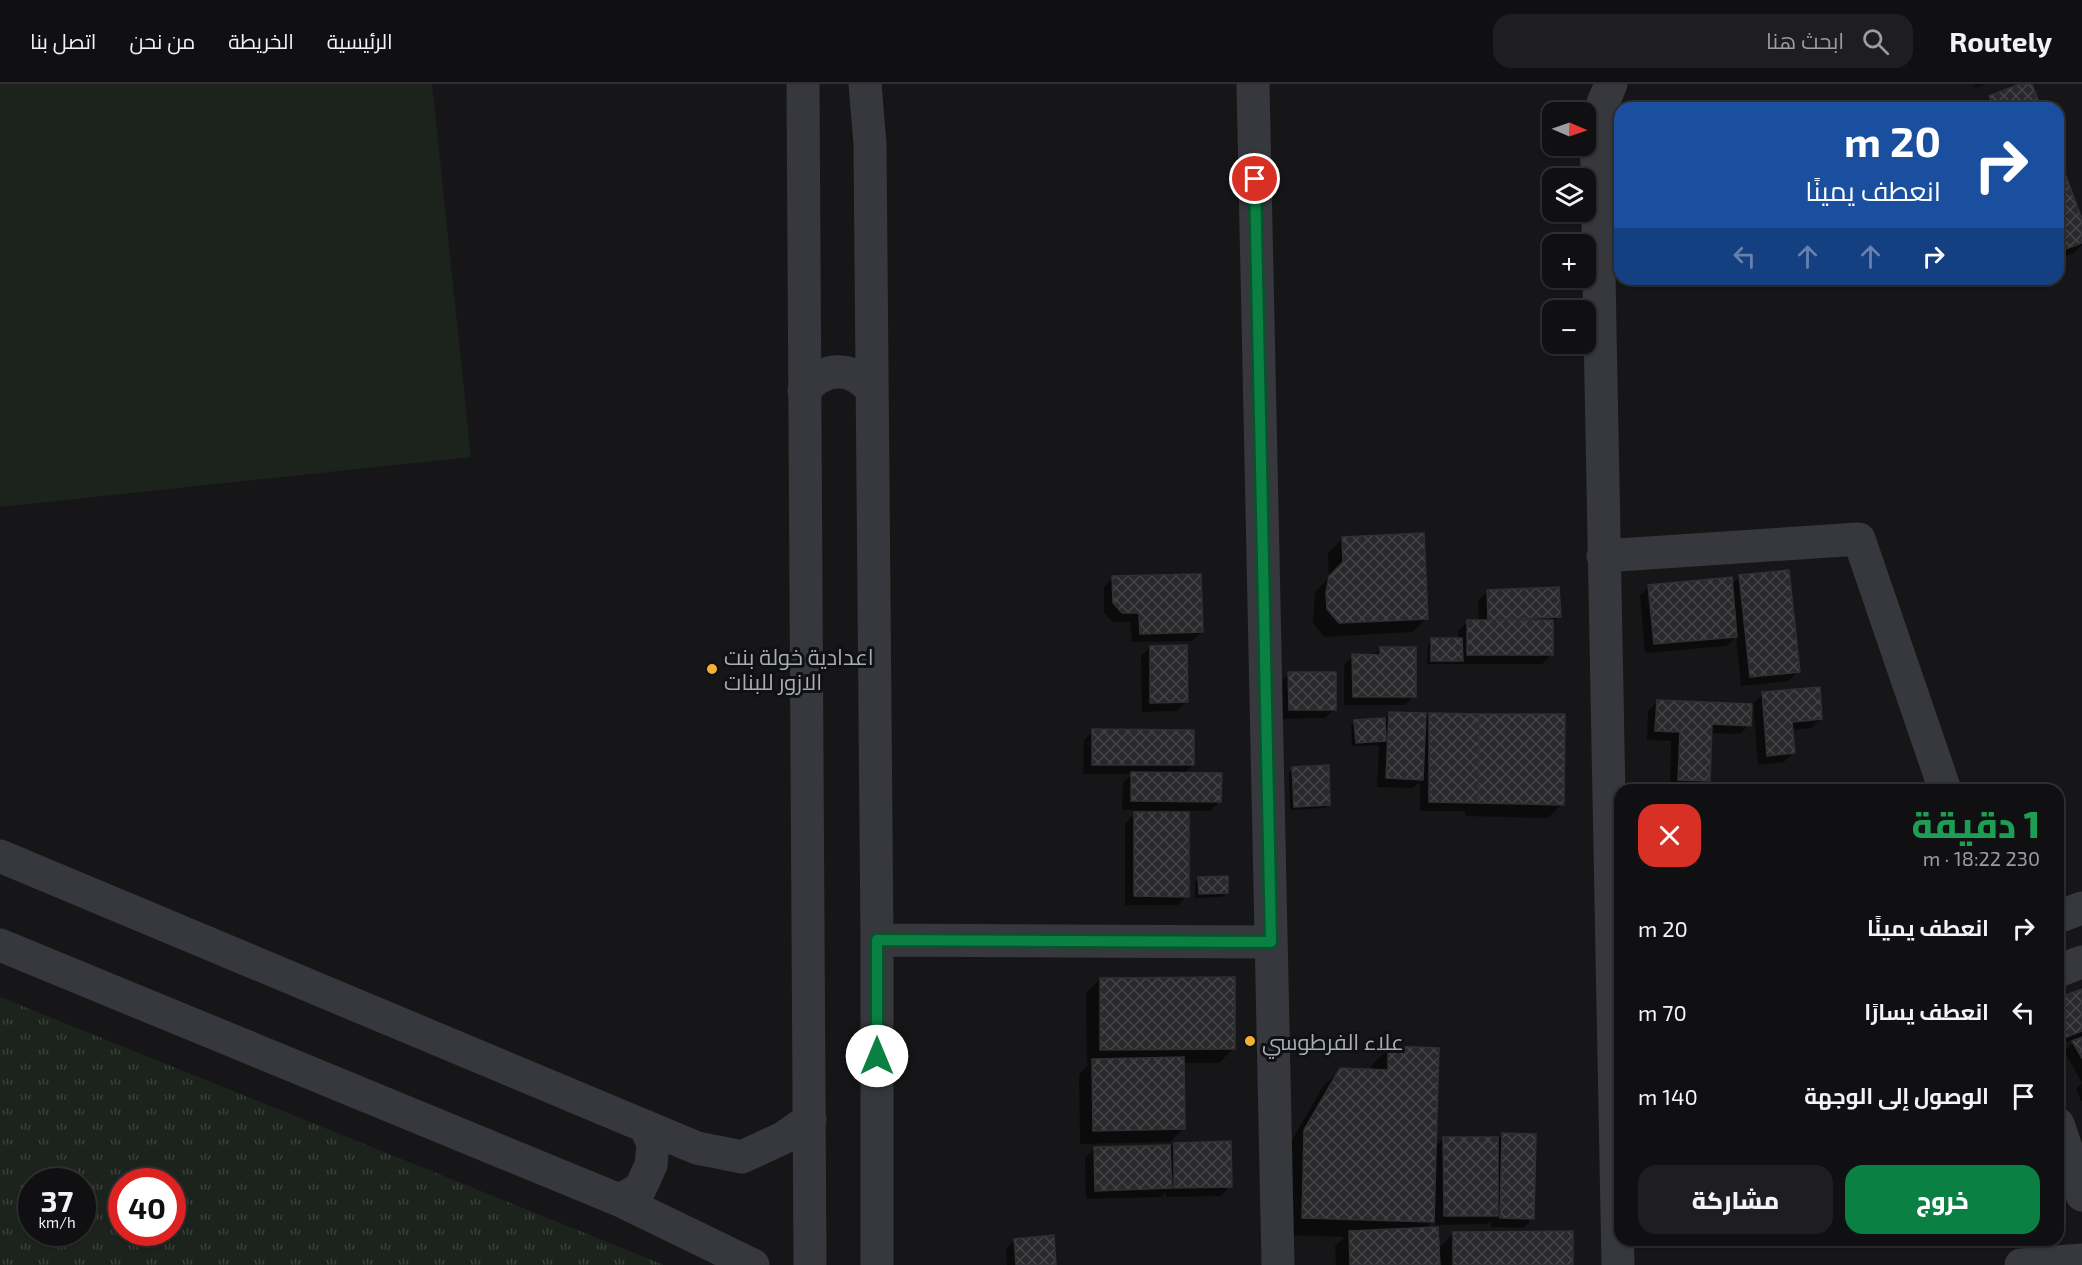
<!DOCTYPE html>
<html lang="ar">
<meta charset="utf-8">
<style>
:root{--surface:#101012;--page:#1e1e20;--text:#f1f3f6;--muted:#9c9d9f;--line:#303032;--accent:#0b8043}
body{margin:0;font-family:"Exo 2",Cairo,sans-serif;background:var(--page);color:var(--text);direction:rtl;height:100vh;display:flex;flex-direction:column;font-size:22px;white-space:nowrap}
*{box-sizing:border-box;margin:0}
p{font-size:20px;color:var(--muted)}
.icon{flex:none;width:33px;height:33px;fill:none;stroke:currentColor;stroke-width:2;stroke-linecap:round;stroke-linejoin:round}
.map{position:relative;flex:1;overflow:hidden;direction:ltr}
.drawer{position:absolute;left:1614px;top:700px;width:450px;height:462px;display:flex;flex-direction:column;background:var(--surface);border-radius:18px;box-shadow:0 2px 4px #0004,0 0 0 2px var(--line);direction:rtl}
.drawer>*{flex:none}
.banner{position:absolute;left:1614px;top:18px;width:450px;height:183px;border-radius:18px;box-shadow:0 2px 4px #0004,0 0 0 2px var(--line);direction:rtl;background:#1a4fa0;color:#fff;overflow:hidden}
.needle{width:39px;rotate:92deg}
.buttons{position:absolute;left:1542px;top:18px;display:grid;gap:12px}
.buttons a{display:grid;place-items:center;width:54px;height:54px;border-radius:12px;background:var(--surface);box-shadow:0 2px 4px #0004,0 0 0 2px var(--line);font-size:30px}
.speed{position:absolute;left:18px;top:1084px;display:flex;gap:12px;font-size:30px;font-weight:700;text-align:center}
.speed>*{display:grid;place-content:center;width:78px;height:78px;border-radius:50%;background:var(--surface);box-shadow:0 2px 4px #0004,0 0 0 2px var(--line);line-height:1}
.speed small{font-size:15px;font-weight:400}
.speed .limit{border:9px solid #d22;background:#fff;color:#111}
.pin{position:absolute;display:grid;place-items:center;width:51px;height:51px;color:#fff;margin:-26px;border:3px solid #fff;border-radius:50%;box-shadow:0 2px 6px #0007}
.me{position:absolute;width:66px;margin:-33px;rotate:0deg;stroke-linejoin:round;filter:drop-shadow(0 0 4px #0008)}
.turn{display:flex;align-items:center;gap:21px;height:126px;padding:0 24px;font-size:27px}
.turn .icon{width:78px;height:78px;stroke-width:2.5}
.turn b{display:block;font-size:42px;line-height:51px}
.lanes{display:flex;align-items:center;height:57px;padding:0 24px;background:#0003;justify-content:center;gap:30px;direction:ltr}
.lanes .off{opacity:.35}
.round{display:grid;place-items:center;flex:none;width:63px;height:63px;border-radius:18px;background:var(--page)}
.summary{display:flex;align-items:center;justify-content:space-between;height:102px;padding:0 24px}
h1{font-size:36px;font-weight:800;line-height:45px;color:#1e9e55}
.action{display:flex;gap:12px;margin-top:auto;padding:12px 24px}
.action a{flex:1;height:69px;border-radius:18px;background:var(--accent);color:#fff;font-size:24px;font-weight:800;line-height:69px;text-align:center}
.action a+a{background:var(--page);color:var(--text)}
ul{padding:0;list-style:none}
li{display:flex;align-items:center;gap:18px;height:84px;padding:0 24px}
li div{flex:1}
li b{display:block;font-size:22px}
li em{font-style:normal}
header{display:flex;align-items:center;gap:36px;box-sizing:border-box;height:84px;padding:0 30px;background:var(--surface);border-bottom:2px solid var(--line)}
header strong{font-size:28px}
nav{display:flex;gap:33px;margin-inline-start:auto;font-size:21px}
.search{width:420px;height:54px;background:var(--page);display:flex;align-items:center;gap:15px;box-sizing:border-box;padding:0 21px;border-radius:18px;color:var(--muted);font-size:22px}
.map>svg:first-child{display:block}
</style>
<header>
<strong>Routely</strong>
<div class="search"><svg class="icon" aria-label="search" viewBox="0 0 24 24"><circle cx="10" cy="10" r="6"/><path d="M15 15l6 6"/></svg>ابحث هنا</div>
<nav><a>الرئيسية</a><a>الخريطة</a><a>من نحن</a><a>اتصل بنا</a></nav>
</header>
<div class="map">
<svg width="2082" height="1181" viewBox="0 0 2082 1181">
<defs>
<pattern id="grass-tufts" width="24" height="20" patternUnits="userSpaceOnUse" patternTransform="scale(1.5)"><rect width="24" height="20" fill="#1c231d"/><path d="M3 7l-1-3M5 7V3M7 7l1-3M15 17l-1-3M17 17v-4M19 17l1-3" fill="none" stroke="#3a403c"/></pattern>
<pattern id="building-cross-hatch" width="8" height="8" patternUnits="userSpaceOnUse" patternTransform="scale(1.5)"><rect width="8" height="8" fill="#29292c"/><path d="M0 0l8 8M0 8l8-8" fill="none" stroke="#454548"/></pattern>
</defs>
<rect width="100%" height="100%" fill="#161618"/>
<path fill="url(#grass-tufts)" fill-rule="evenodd" d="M0 913 664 1181H0ZM32 1098H82V1149H32ZM122 1098H172V1149H122Z"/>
<path fill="#1c231d" d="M0 0H432L471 373 0 423Z"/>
<path fill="#0007" d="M1974 0H1986L1976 4Z
M2024 0H2030L2039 24H1979L1990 13Z
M2058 75 2082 139V161L2074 169 2058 175Z
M1342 455 1426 535 1412 548 1324 553 1313 539 1315 508 1329 494 1328 469Z
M1740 493 1798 587 1789 597 1741 602 1736 553 1726 562 1645 569 1640 511 1649 502 1731 501Z
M1113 494 1202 548 1192 557 1132 558 1130 538H1113L1104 529V503Z
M1487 508 1559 532 1552 539V570L1542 580H1427L1428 560 1432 555H1458V547L1468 538 1479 537 1478 517Z
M1150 563 1186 618 1177 627 1142 628 1141 572Z
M1381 564 1414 612 1405 621H1344V581L1353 572H1373Z
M1289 590 1335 625 1325 634 1280 635V599Z
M1763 610 1821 635 1811 644 1791 646 1793 669 1784 678 1758 681 1753 619Z
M1657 618 1749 641 1740 650 1710 649 1708 697 1699 706 1670 705 1671 657 1647 656 1648 627Z
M1390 630 1425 636 1430 630 1562 720 1548 734 1465 732V727H1420V697L1413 704 1377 703 1379 661 1352 662 1351 642 1355 637 1383 636Z
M1093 647 1193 681 1183 690 1220 717 1210 727 1122 726 1123 699 1132 690H1083L1084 656Z
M1293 685 1329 720 1325 724 1290 726 1289 689Z
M1135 730 1187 812 1178 821H1125V739Z
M1199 794 1226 809 1222 813 1195 814V798Z
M1100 895 1233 965 1219 979H1183L1184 1044 1170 1058 1080 1060 1079 991 1090 979H1087L1086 909Z
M2082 906V1017H2081L2076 1004 2082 999 2064 967 2077 954 2058 961V916Z
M1389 964 1435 1063 1443 1055 1496 1057 1503 1051 1533 1134 1523 1144 1491 1143V1136L1487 1140 1435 1141V1135L1425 1145 1438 1165 1454 1149 1571 1181H1336L1335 1162 1345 1153 1285 1151 1287 1065 1322 1004 1340 986 1371 987V982Z
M1174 1060 1230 1102 1221 1112 1166 1113V1108L1161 1113 1086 1115 1085 1074 1094 1065 1169 1066Z
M1015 1156 1055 1181H1007L1006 1165Z"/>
<path fill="url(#building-cross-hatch)" stroke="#303034" stroke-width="1.5" d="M2020 0H2032L2041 24H1994L1989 12Z
M2058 71 2082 135V159L2058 168Z
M1424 449 1428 535 1339 539 1327 525 1326 509 1329 492 1343 478 1342 453Z
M1789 486 1800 588 1750 593 1739 491Z
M1201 490 1203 548 1140 550 1139 529H1122L1113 519 1112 492Z
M1732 493 1737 553 1654 560 1648 501Z
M1559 503 1561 533 1488 536 1487 506Z
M1467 536H1553V571H1467Z
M1431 554H1462L1463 577H1431Z
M1187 561 1188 618 1150 619V562Z
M1380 563H1416V613H1353L1352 570 1380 571Z
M1288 588H1336V626H1289Z
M1820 603 1822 635 1792 638 1795 669 1767 672 1762 608Z
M1657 616 1752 620 1751 642 1712 640 1710 697 1678 696 1680 648 1655 647Z
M1389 628 1426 629 1423 696 1386 694Z
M1429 629 1479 630 1478 719 1429 718Z
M1479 630H1565L1564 721 1478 719Z
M1385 634 1386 657 1356 659 1354 636Z
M1092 645 1194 646V681H1092Z
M1329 681 1330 721 1294 723 1292 683Z
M1131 688 1222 689 1221 718 1131 717Z
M1769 702 1770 706H1728Z
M1134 728H1189V813L1134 812Z
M1228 792V809L1199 810 1198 793Z
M1235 893V965L1100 966V894Z
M2082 905V947L2064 954 2058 937V914Z
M2082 953V974L2072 957Z
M1388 962 1439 964 1434 1138 1302 1134 1304 1046 1340 984 1388 986Z
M1184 973 1185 1045 1093 1047 1092 975Z
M1502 1049 1536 1050 1534 1135 1500 1134Z
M1443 1053H1498V1132H1444Z
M1231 1057 1232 1103 1174 1104V1059Z
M1170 1061 1172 1104 1095 1107 1094 1063Z
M1438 1143 1440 1181H1350L1349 1147Z
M1573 1147V1181H1453V1148Z
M1054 1151 1056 1181H1016L1014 1155Z"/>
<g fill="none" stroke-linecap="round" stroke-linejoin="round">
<path stroke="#37383d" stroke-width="33" d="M803 0 810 1181
M865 0 870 60 877 856V1181
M1253 0 1278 1181
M1611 0 1596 36 1618 1181
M804 307C824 282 851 281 872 306
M1603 472 1859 455 1945 706
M0 772 697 1064 742 1073 783 1054 810 1035
M2058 833 2082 824
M877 856 1271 858
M0 861 619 1116 753 1181
M2058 887 2082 878
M2058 1040 2082 1111
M619 1116 640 1105 651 1081 653 1060 645 1042
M2021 1181 2082 1176"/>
</g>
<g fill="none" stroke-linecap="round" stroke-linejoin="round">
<g stroke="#07532c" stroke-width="15">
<path id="route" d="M877 972V856L1271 858 1255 95"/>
</g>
<use href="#route" stroke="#0b8043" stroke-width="10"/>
</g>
<g fill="#f2b134" stroke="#111113" stroke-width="2">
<circle cx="712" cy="585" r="6"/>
<circle cx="1250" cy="957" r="6"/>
</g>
<g text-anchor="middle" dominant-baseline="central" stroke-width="6" stroke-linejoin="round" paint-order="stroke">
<g font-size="22" fill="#a8adb8" stroke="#111113" text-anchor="start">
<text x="724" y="572">اعدادية خولة بنت<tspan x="724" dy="25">الازور للبنات</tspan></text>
<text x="1262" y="957">علاء الفرطوسي</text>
</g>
</g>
</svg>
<div class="buttons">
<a><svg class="needle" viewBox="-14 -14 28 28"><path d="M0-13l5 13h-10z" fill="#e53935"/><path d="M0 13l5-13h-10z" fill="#9c9d9f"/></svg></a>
<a><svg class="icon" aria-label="layers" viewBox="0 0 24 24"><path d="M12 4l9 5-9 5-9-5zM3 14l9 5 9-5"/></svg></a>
<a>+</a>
<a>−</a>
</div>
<div class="speed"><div>37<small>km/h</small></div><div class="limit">40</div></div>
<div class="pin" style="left:1255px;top:95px;background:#d93025"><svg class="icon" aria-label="arrive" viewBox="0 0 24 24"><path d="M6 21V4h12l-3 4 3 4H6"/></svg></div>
<svg class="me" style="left:877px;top:972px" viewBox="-20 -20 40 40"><circle r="19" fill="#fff"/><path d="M0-13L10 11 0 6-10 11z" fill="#0b8043"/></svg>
<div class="banner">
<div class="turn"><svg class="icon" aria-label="right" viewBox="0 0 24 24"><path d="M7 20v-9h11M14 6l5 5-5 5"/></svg><div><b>20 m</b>انعطف يمينًا</div></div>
<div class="lanes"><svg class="icon off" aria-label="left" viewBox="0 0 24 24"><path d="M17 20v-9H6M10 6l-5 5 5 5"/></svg><svg class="icon off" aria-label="ahead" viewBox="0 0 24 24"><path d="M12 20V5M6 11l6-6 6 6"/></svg><svg class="icon off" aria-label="ahead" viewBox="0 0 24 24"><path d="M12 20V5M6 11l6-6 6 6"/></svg><svg class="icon" aria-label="right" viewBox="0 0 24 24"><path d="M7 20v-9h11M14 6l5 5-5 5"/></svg></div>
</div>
<section class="drawer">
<div class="summary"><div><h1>1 دقيقة</h1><p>230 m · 18:22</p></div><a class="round" style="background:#d93025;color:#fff"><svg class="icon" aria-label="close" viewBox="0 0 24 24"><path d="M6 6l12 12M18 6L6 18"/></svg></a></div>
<ul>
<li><svg class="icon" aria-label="right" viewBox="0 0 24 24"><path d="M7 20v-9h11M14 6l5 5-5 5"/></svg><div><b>انعطف يمينًا</b></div><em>20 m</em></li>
<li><svg class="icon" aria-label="left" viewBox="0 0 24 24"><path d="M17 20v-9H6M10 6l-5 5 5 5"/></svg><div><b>انعطف يسارًا</b></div><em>70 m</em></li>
<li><svg class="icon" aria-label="arrive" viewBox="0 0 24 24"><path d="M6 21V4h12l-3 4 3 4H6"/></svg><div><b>الوصول إلى الوجهة</b></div><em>140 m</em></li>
</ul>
<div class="action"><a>خروج</a><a>مشاركة</a></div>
</section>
</div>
